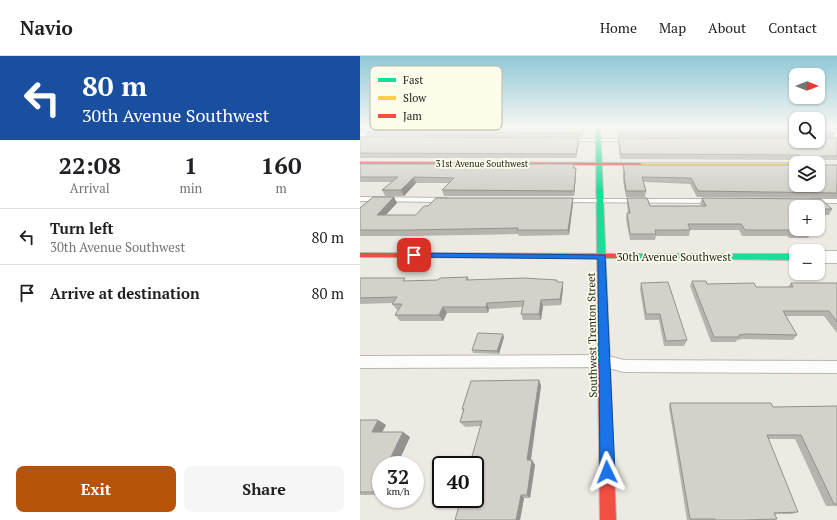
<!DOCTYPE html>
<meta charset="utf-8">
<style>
:root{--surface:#fff;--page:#f6f6f6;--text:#202124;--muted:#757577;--line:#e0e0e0;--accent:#b45309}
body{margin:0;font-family:"PT Serif",serif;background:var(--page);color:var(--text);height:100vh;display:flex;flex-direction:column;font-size:15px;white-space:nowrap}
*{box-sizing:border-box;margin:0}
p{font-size:13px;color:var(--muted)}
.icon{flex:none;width:22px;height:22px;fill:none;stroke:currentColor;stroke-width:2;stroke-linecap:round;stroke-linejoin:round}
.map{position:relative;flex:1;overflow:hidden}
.side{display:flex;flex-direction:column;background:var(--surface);width:360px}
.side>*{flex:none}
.hud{background:#1a4fa0;color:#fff;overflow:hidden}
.needle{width:26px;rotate:90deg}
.controls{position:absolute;left:429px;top:12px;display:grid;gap:8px}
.controls a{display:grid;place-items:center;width:36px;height:36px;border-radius:8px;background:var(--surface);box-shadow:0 1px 3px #0004;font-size:20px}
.speed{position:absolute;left:12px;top:400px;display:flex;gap:8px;font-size:20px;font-weight:700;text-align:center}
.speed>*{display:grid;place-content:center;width:52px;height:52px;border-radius:50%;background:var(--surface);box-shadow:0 1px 3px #0004;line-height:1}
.speed small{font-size:10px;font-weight:400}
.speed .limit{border:2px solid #111;border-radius:6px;background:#fff;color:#111}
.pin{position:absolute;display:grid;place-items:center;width:34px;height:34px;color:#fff;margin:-17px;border-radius:8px;box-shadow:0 2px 6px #0006}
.me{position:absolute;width:44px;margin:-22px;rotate:358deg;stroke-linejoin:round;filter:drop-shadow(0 0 3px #0008)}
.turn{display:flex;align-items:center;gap:14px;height:84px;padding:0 16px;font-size:18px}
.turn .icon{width:52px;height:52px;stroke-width:2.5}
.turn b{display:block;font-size:28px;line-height:34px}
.eta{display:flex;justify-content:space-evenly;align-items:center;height:68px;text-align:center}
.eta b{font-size:24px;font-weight:800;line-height:28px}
.button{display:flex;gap:8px;margin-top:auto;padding:8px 16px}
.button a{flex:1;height:46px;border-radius:8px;background:var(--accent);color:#fff;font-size:16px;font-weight:800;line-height:46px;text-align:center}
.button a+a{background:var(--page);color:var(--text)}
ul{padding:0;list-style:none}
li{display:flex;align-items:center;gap:12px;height:56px;padding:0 16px;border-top:1px solid var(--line)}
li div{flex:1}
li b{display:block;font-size:15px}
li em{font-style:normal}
header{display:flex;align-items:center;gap:24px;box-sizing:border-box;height:56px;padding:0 20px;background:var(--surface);border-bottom:1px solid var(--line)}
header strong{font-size:19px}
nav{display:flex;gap:22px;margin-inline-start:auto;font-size:14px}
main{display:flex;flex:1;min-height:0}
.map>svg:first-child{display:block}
</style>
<header>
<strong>Navio</strong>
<nav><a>Home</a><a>Map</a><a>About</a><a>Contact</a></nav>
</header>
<main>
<section class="side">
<div class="hud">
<div class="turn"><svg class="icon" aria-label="left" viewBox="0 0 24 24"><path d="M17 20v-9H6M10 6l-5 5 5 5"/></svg><div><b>80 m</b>30th Avenue Southwest</div></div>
</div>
<div class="eta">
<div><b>22:08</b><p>Arrival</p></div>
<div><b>1</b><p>min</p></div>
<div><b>160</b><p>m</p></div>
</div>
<ul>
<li><svg class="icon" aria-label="left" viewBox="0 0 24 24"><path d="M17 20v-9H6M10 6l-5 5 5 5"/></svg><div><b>Turn left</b><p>30th Avenue Southwest</p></div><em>80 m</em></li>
<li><svg class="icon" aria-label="arrive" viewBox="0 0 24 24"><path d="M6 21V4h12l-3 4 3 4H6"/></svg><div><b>Arrive at destination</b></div><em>80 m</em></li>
</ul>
<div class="button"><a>Exit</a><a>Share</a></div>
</section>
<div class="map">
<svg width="477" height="464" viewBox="0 0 477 464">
<rect width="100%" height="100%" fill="#eceae2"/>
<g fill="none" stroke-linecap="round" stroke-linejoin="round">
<g stroke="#b8b7b0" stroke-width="2">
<path id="lane" d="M204 83H272L274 84 272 85H206Z
M0 141 87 142 90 144 87 146 0 145Z
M199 143H355L358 145 355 147 197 146V144Z
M477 143V147H451L448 145 451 143Z
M244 299 264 304 477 305V317L264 316 244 311 0 312V300Z"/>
</g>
<g stroke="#b8b7b0" stroke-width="2">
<path id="street" d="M14 70H24L0 83V77Z
M458 70H465L477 76V82L458 73Z
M458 195H477V207H458Z"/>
</g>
<g stroke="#b8b7b0" stroke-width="2">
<path id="fast" d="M236 70H240L250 308 248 312 244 313 240 312 238 308Z
M264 198H436V204L267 202 263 200Z"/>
</g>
<g stroke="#b8b7b0" stroke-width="2">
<path id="slow" d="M278 107H436V111L280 109H278Z"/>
</g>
<g stroke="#b8b7b0" stroke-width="2">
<path id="jam" d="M0 106 280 107 282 108 280 109 0 108Z
M0 197 267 198 271 200 267 202 0 201Z
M244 303 248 304 250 308 256 464H240L238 308 240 304Z"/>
</g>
<use href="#lane" fill="#fcfcfb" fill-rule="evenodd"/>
<use href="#street" fill="#fcfcfb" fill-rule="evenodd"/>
<use href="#fast" fill="#16e098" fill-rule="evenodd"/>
<use href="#slow" fill="#ffcf43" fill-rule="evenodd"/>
<use href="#jam" fill="#f24e42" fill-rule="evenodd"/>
</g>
<path fill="#b6b4af" d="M224 70 223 81H8L5 76Z
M256 70H436V82L258 81Z
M458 70 475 77 472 82H477V104H459L461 109H477V142L337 141 330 128 283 126 286 135 285 141H266L263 124V109H436L458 107H438L439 105 436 104 260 103 258 86V82L436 85Z
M467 70H477V74Z
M0 81 219 82V86L216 102H0Z
M0 108 216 112V118L214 140H84L82 134 89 127H56L44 140H25L22 134 32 126H0Z
M34 141 37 147 26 159H56L213 147 209 179 159 180 158 178 52 180H0V152Z
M267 142H287L290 150H342L340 148 342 142 461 143 472 153 469 159H458V151H436V173H449L452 176 448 182H429L427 180H382L379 174H330L329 180H296L295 184H270L266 163 267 157H268L267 148Z
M108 221 109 224 198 226 203 232 201 249 183 250 181 264H163L161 258 162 251 129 253 128 257H87L83 265H40L35 259 38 254H37L32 248 33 247 0 248V222L47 225 78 224Z
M332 225 347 228 396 231H428L431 227H477V277L464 260H426L437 279 433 284 383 283 377 284 376 286H351L330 230Z
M281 227 327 284 324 290H304L299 264H285L280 233Z
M144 281 139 298 113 297 112 294Z
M179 324 181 330 171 404H172L175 409 170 442H164L160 464H95L115 443 111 404 121 370 105 371 100 366 103 355 102 353Z
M310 347 413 351 477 350V450H466L435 383H408L438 456 432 458H415L417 463 414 464H327L309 351Z
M0 364H18L26 369 22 376 50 381 37 409H21V439H0Z"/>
<path fill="#94928e" d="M2 70H12L0 76V71Z
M219 82V86L216 102V98Z
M461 100 458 104 455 102Z
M216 112V118L214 140V135Z
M54 121 56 127 44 140 41 134Z
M34 141 37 147 21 164 17 159Z
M213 142V147L209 179 208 174Z
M203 226V232L201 249 200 243Z
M181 244 183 250 181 264 179 258Z
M127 247 129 253 128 257 126 251Z
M83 251 87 257 83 265 79 259Z
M143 278 144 281 139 298 137 295Z
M179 324 181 330 170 409 167 404Z
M18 364 26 369 20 380 12 376Z
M43 376 50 381 37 409H27Z
M172 404 175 409 170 442 167 439Z
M21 420V439L13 436Z
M161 439 164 442 160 464H156Z"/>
<path fill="#d4d1cb" stroke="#94928e" d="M18 70H223V77L5 76Z
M257 70H436V77H258Z
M458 70H460L475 77H460L459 82H477V100H461L455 102 459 104 461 109H477V137L338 135 331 122 282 121 286 135H266L264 119H265L263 109H436V129H458V107H439L440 104 445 102 438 99 261 98 258 82H436V85H458Z
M0 81 219 82 216 98 0 97Z
M0 108H214L213 112H216L214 135 82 134 94 122 54 121 41 134H22L38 121H0Z
M13 141H34L17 159H56L64 150H68L76 142H213L208 174H157L158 172 49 174H0V152Z
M267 142H287L290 150H346L342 142 461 143 472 153H458V151H436V159H435L436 160V173H449L452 176H432L430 174H385L381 168H328L330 174H295L296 178H270L267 157H270Z
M108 221 106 224 164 222 197 224V226H203L200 243 181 244 179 258H161L164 245 127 247 126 251H83L79 259H35L42 248H32L37 241 0 242V222H45L43 225 78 224 80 222Z
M332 225H346L347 228 394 227 396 231H433L431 227H477V266L469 255H423L437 279 386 278 379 279V281H354Z
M308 226 327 284 306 285 300 258H286L281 227Z
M118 277 143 278 137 295 112 294Z
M179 324 167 404H172L167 439H161L156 464H95L101 443H115V409H104L105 404H111L122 365 100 366 104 353H102L111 325Z
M310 347H411L413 351 477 350V448H474L441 379H407L438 456 414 457 417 463 383 464H355V463H330Z
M0 364H18L12 376H43L27 409H21V420L13 436H0Z"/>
<linearGradient id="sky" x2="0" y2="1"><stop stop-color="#8fc8d6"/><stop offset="0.52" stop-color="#f6f6f2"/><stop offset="1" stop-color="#f6f6f2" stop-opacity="0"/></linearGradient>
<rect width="477" height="135" fill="url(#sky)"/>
<path fill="#1a73e8" stroke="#114b97" d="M54 197 245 199 255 416 253 422 247 424 242 422 240 416 238 203 51 201V198Z"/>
<g text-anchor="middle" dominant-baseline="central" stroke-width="3.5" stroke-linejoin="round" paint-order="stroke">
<g font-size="9" fill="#23221c" stroke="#fefceb">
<text x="122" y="108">31st Avenue Southwest</text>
</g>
<g font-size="11" fill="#23221c" stroke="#fefceb">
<text x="314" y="201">30th Avenue Southwest</text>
<text transform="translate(232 279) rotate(-91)">Southwest Trenton Street</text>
</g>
</g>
<rect x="10" y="10" width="132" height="64" rx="6" fill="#fefceb" stroke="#bcbbad" stroke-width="1"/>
<rect x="18" y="22" width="18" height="4" fill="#16e098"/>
<rect x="18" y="40" width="18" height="4" fill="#ffcf43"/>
<rect x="18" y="58" width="18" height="4" fill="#f24e42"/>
<g font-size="11" fill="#23221c">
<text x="43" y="28">Fast</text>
<text x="43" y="46">Slow</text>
<text x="43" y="64">Jam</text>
</g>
</svg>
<div class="controls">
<a><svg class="needle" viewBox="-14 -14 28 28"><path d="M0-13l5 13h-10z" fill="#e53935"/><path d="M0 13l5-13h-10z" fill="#757577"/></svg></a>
<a><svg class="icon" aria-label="search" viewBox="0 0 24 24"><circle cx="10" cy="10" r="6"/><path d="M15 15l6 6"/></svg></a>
<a><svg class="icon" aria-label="layers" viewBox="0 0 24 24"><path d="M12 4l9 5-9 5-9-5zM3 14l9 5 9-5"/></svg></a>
<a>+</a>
<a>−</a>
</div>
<div class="speed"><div>32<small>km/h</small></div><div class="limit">40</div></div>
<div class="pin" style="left:54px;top:199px;background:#d93025"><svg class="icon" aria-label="arrive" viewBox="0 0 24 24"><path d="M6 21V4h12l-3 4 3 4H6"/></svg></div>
<svg class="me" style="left:247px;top:416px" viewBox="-20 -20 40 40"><path d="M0-17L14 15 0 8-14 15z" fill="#1a73e8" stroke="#fff" stroke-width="4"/></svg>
</div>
</main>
